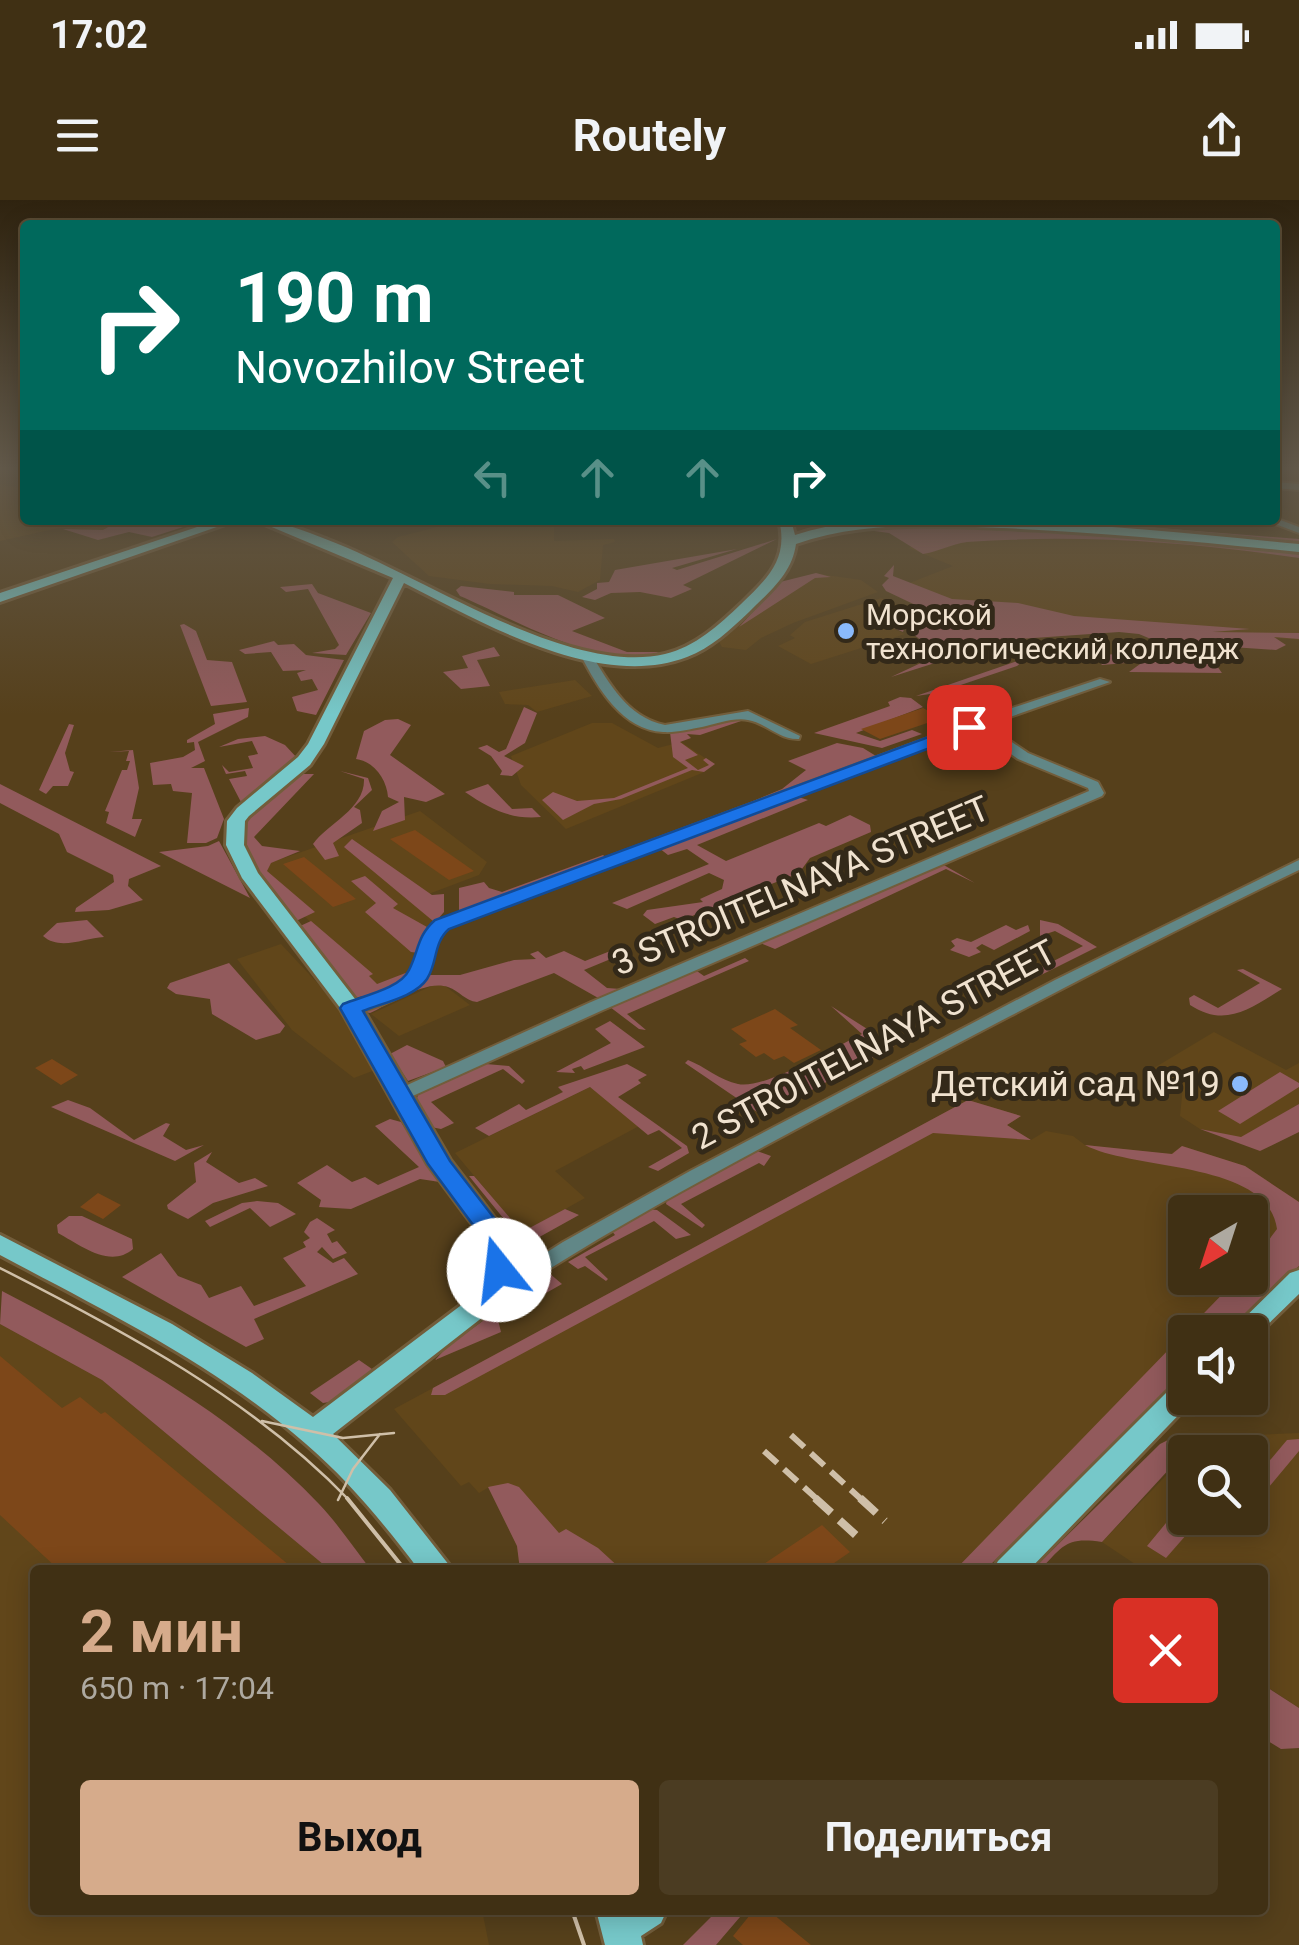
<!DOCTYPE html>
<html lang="ru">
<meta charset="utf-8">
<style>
:root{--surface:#403014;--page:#4b3c22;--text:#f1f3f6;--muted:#aea9a0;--line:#594b34;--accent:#d6ab8b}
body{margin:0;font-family:Roboto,sans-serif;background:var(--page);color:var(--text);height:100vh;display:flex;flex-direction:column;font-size:38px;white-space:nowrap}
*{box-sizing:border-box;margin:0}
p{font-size:32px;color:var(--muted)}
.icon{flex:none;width:55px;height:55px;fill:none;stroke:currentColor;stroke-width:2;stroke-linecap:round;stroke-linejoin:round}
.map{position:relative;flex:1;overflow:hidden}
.sheet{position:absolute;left:30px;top:1365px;width:1238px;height:350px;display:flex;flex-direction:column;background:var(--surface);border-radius:10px;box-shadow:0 5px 25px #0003,0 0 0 2px var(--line)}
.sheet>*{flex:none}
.top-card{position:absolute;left:20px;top:20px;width:1260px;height:305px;border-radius:10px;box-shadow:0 5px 25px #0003,0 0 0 2px var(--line);background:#00695c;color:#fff;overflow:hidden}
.needle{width:65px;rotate:219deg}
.buttons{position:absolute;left:1168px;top:995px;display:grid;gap:20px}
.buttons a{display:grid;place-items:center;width:100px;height:100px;border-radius:10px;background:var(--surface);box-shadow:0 5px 25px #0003,0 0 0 2px var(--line);font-size:50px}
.pin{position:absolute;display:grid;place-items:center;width:85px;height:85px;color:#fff;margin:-42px;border-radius:20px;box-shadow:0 5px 15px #0006}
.me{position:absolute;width:110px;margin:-55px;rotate:344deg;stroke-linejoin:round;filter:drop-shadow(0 0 8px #0008)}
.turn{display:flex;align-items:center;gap:35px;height:210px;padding:0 50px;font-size:45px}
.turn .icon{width:130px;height:130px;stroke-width:2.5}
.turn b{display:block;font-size:70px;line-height:85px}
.lanes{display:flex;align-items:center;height:95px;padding:0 50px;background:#0003;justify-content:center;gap:50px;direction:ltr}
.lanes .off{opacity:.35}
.round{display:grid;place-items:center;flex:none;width:105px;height:105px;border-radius:10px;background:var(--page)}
.summary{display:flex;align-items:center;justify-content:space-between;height:170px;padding:0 50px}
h1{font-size:60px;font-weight:700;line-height:75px;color:var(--accent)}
.action{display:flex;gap:20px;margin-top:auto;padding:20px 50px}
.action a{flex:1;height:115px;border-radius:10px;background:var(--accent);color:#111;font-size:40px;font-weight:700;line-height:115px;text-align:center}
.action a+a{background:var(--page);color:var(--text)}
.status{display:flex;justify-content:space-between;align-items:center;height:70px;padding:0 50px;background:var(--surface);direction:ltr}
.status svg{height:28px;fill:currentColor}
header{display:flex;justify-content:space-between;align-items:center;height:130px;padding:0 50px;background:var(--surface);font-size:45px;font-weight:700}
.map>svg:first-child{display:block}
</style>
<div class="status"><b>17:02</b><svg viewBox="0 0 49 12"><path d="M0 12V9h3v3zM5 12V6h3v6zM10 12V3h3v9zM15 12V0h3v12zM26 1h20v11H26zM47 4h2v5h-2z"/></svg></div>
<header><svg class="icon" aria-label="menu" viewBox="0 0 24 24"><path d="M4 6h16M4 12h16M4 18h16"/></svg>Routely<svg class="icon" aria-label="share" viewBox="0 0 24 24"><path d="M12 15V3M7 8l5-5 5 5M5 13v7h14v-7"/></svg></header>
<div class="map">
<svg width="1299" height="1745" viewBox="0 0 1299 1745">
<rect width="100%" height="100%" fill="#56401b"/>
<path fill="#61461a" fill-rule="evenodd" d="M0 285 25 288V320H133L105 331 59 328 0 341Z
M465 320H554V341L614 339 615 342 603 345 600 380 578 392 552 386 490 384 429 376 392 342 398 337Z
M990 331 1207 345 1299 358V440L1032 417 951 406 907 384 953 366 909 348 926 334Z
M819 374 861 380 878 392 793 423 761 438 746 450 722 447 718 440 736 426 809 376Z
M881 398 915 412 881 423 905 434 811 464 778 446 795 438 790 435 805 422Z
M575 480 592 496 537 512 528 505 505 504 499 492Z
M592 523H612L658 548 681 542 714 564 702 573 566 629 521 585 511 556Z
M420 611 487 662 479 675 410 701 436 723 424 734 417 769 375 785 255 668Z
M281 744 336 803 375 870 354 878 292 830 237 759Z
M440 782 470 805 399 836 371 814Z
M1214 832 1286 870 1299 863V904L1241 938 1200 929 1180 916 1183 886 1154 868Z
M590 887 641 925 555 971 585 998 522 1033 455 953Z
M968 900 1021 916 1007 925 1031 940 1046 931 1073 936 1085 945 1171 954 1182 946 1245 966 1299 1002V1066L1227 1132H1185V1174L985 1370H520L517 1346 489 1287 479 1293 469 1282 461 1286 394 1209ZM1185 1012H1250V1078H1185Z
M0 1124 102 1180 330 1370H35V1710H482L489 1745H0Z
M1299 1233V1508L1263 1484 1262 1370H1131L1135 1364 1102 1342 1185 1256V1318H1250V1252H1189L1209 1234 1225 1244 1232 1236Z"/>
<path fill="#925a5c" d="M121 320H205L152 337 129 332 98 340 63 329 103 330Z
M870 320H1056L1299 339V344L924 320Z
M928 326 1050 331 1299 350V358C1188 342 1079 334 967 342 951 344 938 352 923 354L889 333 853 328Z
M777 339 683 385 692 389 671 398 640 392 611 393 595 400 582 397 597 389V383L609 382 615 370 737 349 672 368 677 370Z
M894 365 893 376 952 399 1018 403 1074 416 1250 429 1212 432 1299 433V439L1274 437 1286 445 1276 450 1158 442 1139 434 1119 432 1007 440 891 477 940 454 910 432 958 417C940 414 922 421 905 426L903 432 887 425 926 410 886 391 882 385 889 378 884 376Z
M816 373 831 377 815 378 739 427 780 382Z
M312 384 318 393 371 413 346 455 312 453 335 449 339 445 308 389 286 392 280 387Z
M461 386 514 392V395H558L605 418 572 431 627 452H660C604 473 512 418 460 396L456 390Z
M184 424 196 431 207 460 232 462 247 502 211 506 180 425Z
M274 441 278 445 294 444 306 455 344 460 316 515 297 511 292 497 318 490 312 479 301 481 297 473 306 470 283 471 271 452 245 454 239 450Z
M494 447 500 456 477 460 490 486 461 489 443 472 468 468 462 456Z
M1117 454 1139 455 1126 463 1102 465 1095 456 1023 461 1017 466 937 493 916 496 1020 460Z
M1147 459 1212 463 1213 460 1220 461 1217 466 1222 473 1129 472Z
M900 497 911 498 923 507 856 533 880 541 912 530 922 534 882 548 814 533 890 506 888 502Z
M524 507 537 513 525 543 504 556 524 566 512 576 500 575 502 571 491 556 478 548 487 545 499 552 506 549Z
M249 508 248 517 198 542 205 561 191 568H204L224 619 217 638 206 643H187L192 593 173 591 171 584 153 585 150 563 183 557 195 550 194 542 187 543V540L215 524 213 514Z
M739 518 747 519 700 535 687 534 691 538 680 542 698 555 685 560 698 570 709 565 703 560 706 558 715 564 704 572 692 570 621 599 594 604 563 620 542 600 553 592 577 601 614 598 688 568 673 557 670 532Z
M385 520 398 519 411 525 390 555 445 594 426 602 404 597 405 620 373 631 382 611 399 602 388 597C387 580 374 561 356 559L364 531Z
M69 524 74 525 65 553 70 571 74 572 68 586H53L46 594 39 590Z
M265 536 285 545 298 559 242 604 229 579 247 576 245 571 226 574 222 565 229 572 253 568 248 556 258 554 252 541 219 547 238 539Z
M837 543 863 548 876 556 751 606 746 604 782 589 806 570 788 561Z
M133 550 139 588 132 619H142L135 637 106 623 109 612 105 611 122 570H127L130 561H126L129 551 109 552Z
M340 571 368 578 372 590 354 607 360 610 362 623 333 643 339 656 325 660 313 644C328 623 365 609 364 579Z
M298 574H314L254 637 262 646 300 651 271 663 267 671 315 712 296 721 260 677 241 644 243 621Z
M0 584 161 666 129 679 128 686 143 700 109 710 75 712 76 708 114 682 113 675 67 652 59 634 0 603Z
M488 584 512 609 532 608 541 617C511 620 490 609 465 592Z
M795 596 808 600 697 645 726 661 819 623 826 626 850 615 870 625 871 632 810 658 799 673 682 720 674 717 655 724 643 715 647 710 703 702 700 699 722 689 724 680 709 673 627 709 612 703 709 664 687 649 668 655 659 648Z
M352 639 432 695 444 694V712L437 720 433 721 344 647Z
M219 641 250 698 159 652 208 646Z
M603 655 608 659 465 712 459 710V688L484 682 489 688 502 692Z
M942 664 975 683 946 669 775 749 760 743Z
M365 676 398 704 393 708 427 727 419 753 411 752 365 712 376 703 351 681Z
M87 720 104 737C84 738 60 751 43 736L57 723Z
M1040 720 1058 724 1097 747 1033 779 1007 758 1032 772 1083 746 1055 731 1040 736Z
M311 721 373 774 369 776 377 784 408 772 412 775 388 791 354 798 298 727Z
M1006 725 1016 730 1028 725 1030 731 994 750 982 744 976 748 981 752 969 757 950 750 955 746 951 741 957 738 971 742Z
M623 746 630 751 584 770 607 788 621 789 600 799 554 773 477 802C465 801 460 791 448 787 426 779 390 804 370 813L363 812 407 791 428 775H460L514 760 536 759 530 754 538 751 546 758 564 751 585 761Z
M745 758 749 761 627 814 646 830 639 829 610 807 694 769 704 776Z
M229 763 285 826 280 833 256 840 212 814 210 799 176 794 167 788 170 783Z
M1243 769 1282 789C1250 809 1225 828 1190 805L1189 798 1194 795 1218 808 1260 783 1237 770Z
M831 806 894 846 763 916 685 863 688 860C704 866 721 881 738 884 765 890 835 847 862 834Z
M610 821 645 847 584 870 581 866 572 869 575 873 556 872 611 843 595 829Z
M407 845 443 861 446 867 408 881 390 854Z
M486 864 509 866 525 881 522 884 503 869 431 902 454 923 441 929 431 927 416 901 418 895Z
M627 864 647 875 638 880 641 883 618 897 687 946 689 953 658 971 648 967 682 948 659 930 648 935 590 887 489 936 475 928 519 904 526 910 563 892 558 887Z
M1280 872 1299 883V887L1240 924 1218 911Z
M68 900 90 908 134 940 166 923 170 924 163 936 186 950 204 945 175 961 51 907Z
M968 900 1021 916 1007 925 1031 940 933 933 445 1195H431L433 1188Z
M1299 904V932L1260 951 1200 929 1241 937Z
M390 919 401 922 440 982 420 979 351 1009 319 1007 321 1000 297 983 327 965 352 982 365 977 378 985 419 967 375 926Z
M1085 945 1172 954 1182 946 1245 966 1299 1002V1066L1227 1132H1185V1174L985 1370H955L1238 1078H1250V1065L1277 1029C1268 960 1133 971 1085 945Z
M757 951 771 956 764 966 759 963 681 1004 705 1025 702 1028 666 1004 667 999Z
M212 952 206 962 239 983 255 978 268 986 213 1003 188 1019 168 1009 167 1005 196 982 194 963Z
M469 976H474L522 1032 565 1009 579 1015 525 1045Z
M257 1001 278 1003 296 1014 270 1027 250 1008 210 1027 205 1021 242 1003Z
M648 1009 657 1010 691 1035 676 1039 654 1021 585 1057 608 1079 606 1081 585 1066 578 1069 568 1062 615 1035 611 1030Z
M69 1016H82L132 1039 133 1049C110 1069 80 1045 58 1033L57 1025Z
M317 1018 335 1030 327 1034 332 1043 337 1041 347 1053 333 1059 322 1047 317 1052 333 1063 344 1058 358 1074 254 1119 264 1139 246 1147 122 1077 161 1053 178 1076 201 1085 209 1098 241 1086 254 1106 306 1086 283 1058 306 1047 303 1042 310 1038 304 1032 310 1022Z
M549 1073 562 1084 498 1120 501 1132 435 1160 448 1146Z
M2 1091C113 1149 232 1212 319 1304 338 1324 354 1348 371 1370H330L102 1180 0 1124Z
M436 1128 336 1201 323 1203 310 1193 359 1160 372 1169Z
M1209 1234 1185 1252 1102 1342C1066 1337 1064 1345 1040 1370H1032L1160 1244 1178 1235Z
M1299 1239V1251L1258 1300 1250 1284 1287 1240Z
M508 1283 519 1287 559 1333 566 1329 598 1348 622 1370H520L517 1346 488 1287Z
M1185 1300V1318H1201L1166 1358 1147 1346Z
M1262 1484 1299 1508V1548L1281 1549 1263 1538Z
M718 1710H746L716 1745H683Z"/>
<path fill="#7d4719" d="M923 508 942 518 880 539 861 529Z
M415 630 474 671 449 680 390 639Z
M304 657 314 665 356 699 333 707 283 664Z
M775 809 798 825 790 828 821 850 794 863 784 856 774 860 764 853 756 857 739 844 747 841 731 829Z
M52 859 78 875 61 885 35 868Z
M98 993 121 1005 103 1019 80 1007Z
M0 1156 62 1208 80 1197 101 1214 105 1212 295 1370H59L0 1315Z
M822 1325 850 1352 824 1370H755Z
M754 1710H768L811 1745H743L733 1736Z"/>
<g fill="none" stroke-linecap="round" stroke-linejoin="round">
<g stroke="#725d3b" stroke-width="4">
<path id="minor" d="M1275 282 1299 284V290L1275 288Z
M1275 318 1299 327V333L1265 320Z
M583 454H591C610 484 627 517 665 525L748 511 800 536 799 539C780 540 766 523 748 520 735 517 715 524 702 527 690 529 676 533 663 532 622 530 598 488 581 456Z
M1100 479 1110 482 987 525 1028 553 1098 582 1104 593 1102 596 603 810 406 899H394L391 895 394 891 591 802 1089 591 1088 588 1018 559 976 529 447 727C432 738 437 754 429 770 418 793 369 814 345 812L343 808 345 804C366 798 400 792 412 772 424 754 416 735 437 721L973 521Z
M1299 660V670C1146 744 996 823 845 903 726 967 607 1029 495 1104H481L478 1099 481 1094 563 1042 690 971 1055 780Z"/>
</g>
<g stroke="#725d3b" stroke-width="6">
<path id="major" d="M218 320H237L0 402V393Z
M255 320C280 320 304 331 328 340 419 374 569 477 665 454 695 447 719 425 741 404 767 379 789 359 779 320H791L795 335C845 318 895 320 947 320 1065 320 1182 333 1299 344V352C1200 342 1100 332 1001 328 932 325 861 321 796 344 792 374 769 392 749 412 730 430 711 448 687 457 599 491 481 422 404 383L324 544 310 565 249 616 245 621 244 645 258 673 362 808 450 960 508 1036 514 1059 497 1106 333 1234 390 1290 453 1370H419C385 1325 349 1281 306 1244 216 1165 105 1111 0 1055V1035L172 1124 252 1173 313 1217 476 1094 488 1059 483 1038 428 964 341 809 242 678 226 645 227 621 237 608 298 557 308 544 393 378Z
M1299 1070V1094L1253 1139 1250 1132H1230L1290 1073Z
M1185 1180V1198H1195L1029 1370H993L998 1361 1175 1184Z
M596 1710H667L661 1723 641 1736 643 1745H605Z"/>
</g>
<use href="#minor" fill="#618787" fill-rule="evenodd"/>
<use href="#major" fill="#76c8c9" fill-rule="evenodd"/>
<path stroke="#cfbfa8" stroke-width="2.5" d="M0 1068C124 1131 252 1199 349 1300
M262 1221 343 1238 394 1233
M338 1300 353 1269 380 1234"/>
<path stroke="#cfbfa8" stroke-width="4" d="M347 1298 405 1370
M572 1710 584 1745"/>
<path stroke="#cfbfa8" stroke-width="6" stroke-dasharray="18 9" stroke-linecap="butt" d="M791 1235 862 1300
M764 1251 818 1300"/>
<path stroke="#cfbfa8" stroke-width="8" stroke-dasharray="22 11" stroke-linecap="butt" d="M815 1298 859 1338
M860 1298 885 1321"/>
</g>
<linearGradient id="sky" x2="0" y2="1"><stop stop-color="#2f230f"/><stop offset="0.52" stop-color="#62594a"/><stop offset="1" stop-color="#62594a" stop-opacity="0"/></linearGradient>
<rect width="1299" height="515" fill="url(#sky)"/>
<path fill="#1a73e8" stroke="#114b97" stroke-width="2.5" d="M969 522 977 527 975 531 449 729C433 743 438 762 427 779 415 797 382 803 363 811L450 961 508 1036 514 1059 509 1076H490L482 1037 428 964 340 808 343 804C362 796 400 789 409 770 419 750 417 736 435 720Z"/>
<g fill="#8abafc" stroke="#332919" stroke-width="4">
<circle cx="846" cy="431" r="10"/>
<circle cx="1240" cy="884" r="10"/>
</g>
<g text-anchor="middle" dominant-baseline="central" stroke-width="10" stroke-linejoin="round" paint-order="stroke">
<g font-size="30" fill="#f0e2cf" stroke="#332919" text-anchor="start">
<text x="866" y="414">Морской<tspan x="866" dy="34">технологический колледж</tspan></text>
</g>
<g font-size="35" fill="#f0e2cf" stroke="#332919">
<text transform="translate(801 686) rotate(-23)">3 STROITELNAYA STREET</text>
<text transform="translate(874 845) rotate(-28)">2 STROITELNAYA STREET</text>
</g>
<g font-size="35" fill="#f0e2cf" stroke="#332919" text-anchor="end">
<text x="1220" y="884">Детский сад №19</text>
</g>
</g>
</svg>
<div class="buttons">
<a><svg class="needle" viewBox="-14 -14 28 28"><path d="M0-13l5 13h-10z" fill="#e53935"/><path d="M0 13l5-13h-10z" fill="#aea9a0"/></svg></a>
<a><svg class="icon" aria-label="sound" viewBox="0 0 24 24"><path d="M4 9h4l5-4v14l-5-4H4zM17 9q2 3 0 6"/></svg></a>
<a><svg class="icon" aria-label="search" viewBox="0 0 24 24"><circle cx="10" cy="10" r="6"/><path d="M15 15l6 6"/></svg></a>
</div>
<div class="pin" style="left:969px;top:527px;background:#d93025"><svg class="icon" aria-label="arrive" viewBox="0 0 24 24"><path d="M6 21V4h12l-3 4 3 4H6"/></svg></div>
<svg class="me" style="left:499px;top:1070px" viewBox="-20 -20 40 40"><circle r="19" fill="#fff"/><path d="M0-13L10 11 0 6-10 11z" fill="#1a73e8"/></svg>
<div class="top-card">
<div class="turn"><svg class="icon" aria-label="right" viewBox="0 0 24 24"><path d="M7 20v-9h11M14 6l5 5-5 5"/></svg><div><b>190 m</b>Novozhilov Street</div></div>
<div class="lanes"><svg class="icon off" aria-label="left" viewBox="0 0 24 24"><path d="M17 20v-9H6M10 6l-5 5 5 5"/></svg><svg class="icon off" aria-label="ahead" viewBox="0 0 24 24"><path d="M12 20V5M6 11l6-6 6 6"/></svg><svg class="icon off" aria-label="ahead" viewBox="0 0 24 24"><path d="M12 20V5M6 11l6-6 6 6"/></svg><svg class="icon" aria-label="right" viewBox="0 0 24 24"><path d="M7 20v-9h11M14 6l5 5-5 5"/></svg></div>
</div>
<section class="sheet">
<div class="summary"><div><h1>2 мин</h1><p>650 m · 17:04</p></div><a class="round" style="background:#d93025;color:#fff"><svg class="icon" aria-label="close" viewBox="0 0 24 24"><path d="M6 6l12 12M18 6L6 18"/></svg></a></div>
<div class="action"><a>Выход</a><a>Поделиться</a></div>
</section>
</div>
